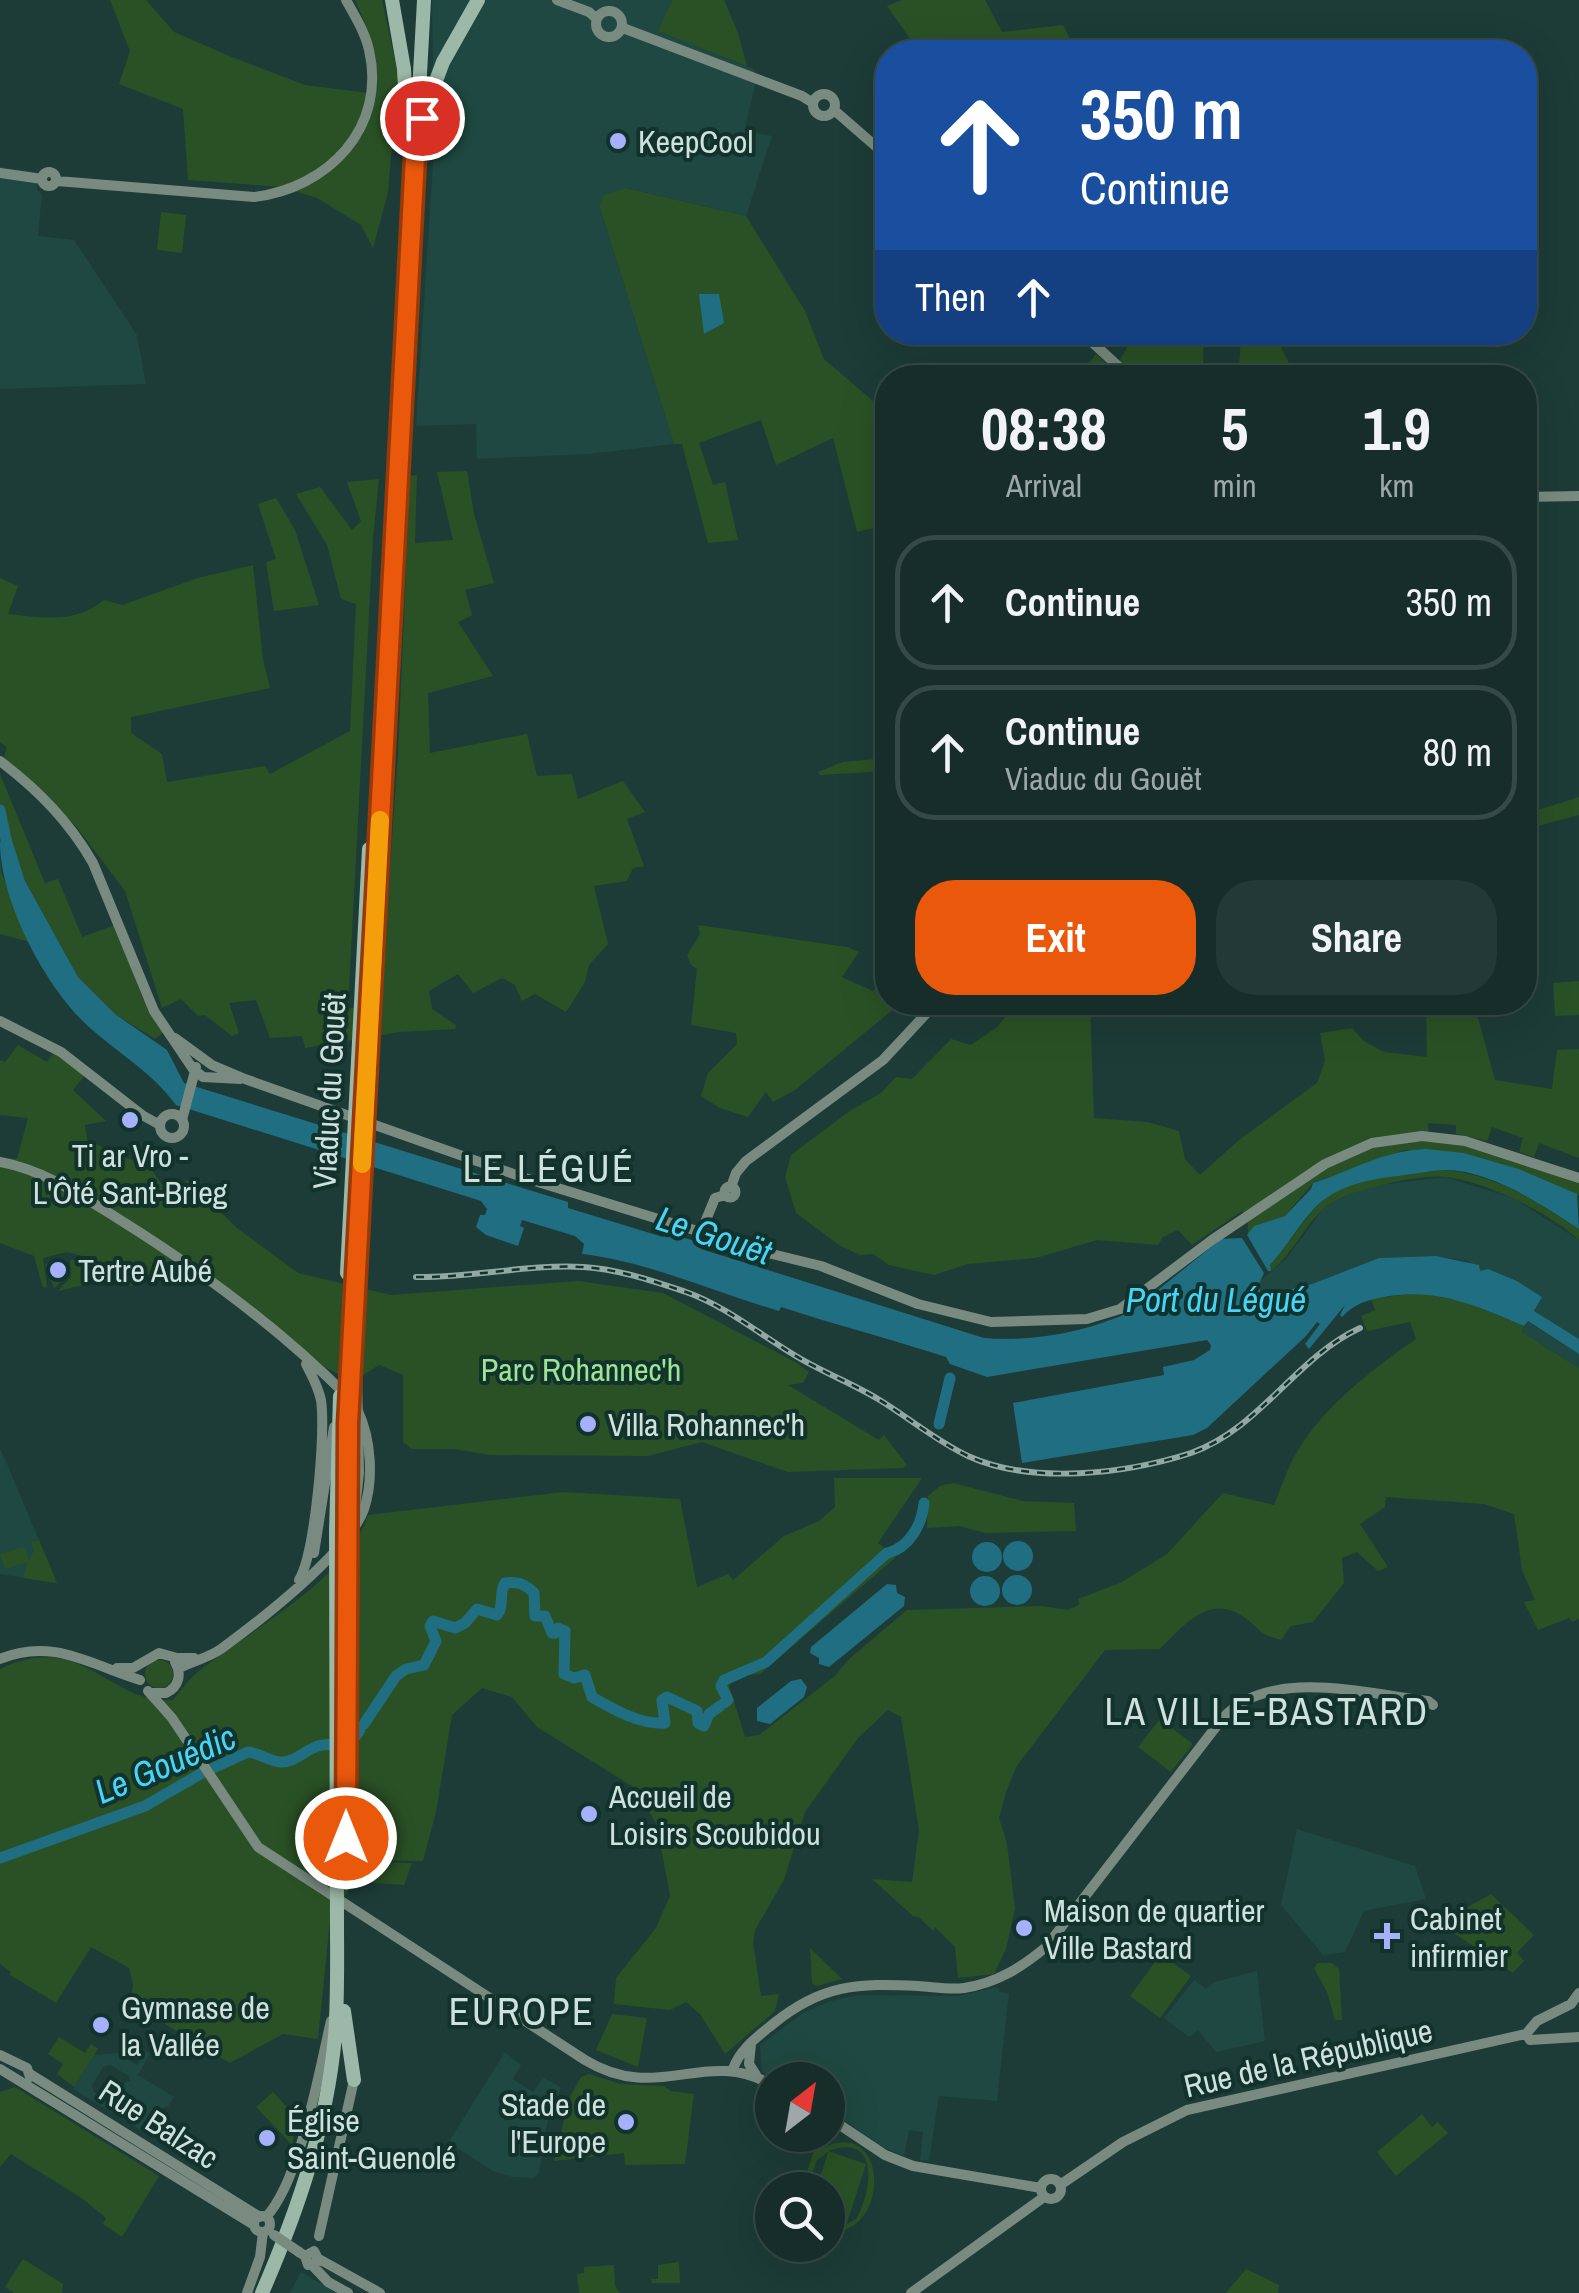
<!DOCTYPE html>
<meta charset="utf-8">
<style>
:root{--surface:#162d29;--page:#233935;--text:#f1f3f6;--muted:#9ea8a8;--line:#354946;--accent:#ea580c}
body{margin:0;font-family:"Archivo Narrow",sans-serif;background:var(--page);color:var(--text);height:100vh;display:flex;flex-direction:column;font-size:38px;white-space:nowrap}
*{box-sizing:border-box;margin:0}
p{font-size:32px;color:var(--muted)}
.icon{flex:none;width:55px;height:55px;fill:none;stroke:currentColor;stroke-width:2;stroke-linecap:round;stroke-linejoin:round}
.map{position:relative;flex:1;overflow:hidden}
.side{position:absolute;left:875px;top:365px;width:662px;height:650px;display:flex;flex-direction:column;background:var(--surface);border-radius:40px;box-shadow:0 10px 40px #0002,0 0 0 2px var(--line)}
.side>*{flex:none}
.guide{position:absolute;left:875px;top:40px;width:662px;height:305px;border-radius:40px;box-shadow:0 10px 40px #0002,0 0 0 2px var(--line);background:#1a4fa0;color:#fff;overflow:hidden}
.needle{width:65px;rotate:31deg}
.buttons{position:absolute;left:755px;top:2062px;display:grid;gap:20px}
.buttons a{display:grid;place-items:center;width:90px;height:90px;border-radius:50%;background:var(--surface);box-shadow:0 10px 40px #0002,0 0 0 2px var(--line);font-size:50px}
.pin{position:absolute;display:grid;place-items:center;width:85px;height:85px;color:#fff;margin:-42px;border:5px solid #fff;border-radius:50%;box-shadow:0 2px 10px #0007}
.me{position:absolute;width:110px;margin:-55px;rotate:0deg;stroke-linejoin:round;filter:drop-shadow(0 0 8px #0008)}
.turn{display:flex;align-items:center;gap:35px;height:210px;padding:0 40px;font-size:45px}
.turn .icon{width:130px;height:130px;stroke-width:2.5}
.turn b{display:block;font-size:70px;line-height:85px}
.then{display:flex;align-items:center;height:95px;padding:0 40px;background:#0003;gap:20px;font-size:38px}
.eta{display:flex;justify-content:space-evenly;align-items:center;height:170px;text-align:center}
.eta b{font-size:60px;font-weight:700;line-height:70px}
.action{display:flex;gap:20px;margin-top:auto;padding:20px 40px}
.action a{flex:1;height:115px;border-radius:40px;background:var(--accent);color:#fff;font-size:40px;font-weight:700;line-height:115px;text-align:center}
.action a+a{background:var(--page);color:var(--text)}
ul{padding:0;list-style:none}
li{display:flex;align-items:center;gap:30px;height:135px;margin:0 20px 15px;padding:0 20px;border:5px solid var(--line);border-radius:40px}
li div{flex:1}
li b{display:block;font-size:38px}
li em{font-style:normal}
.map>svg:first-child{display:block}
</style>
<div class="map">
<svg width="1579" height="2293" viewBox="0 0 1579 2293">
<rect width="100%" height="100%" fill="#1d3c37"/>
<path fill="#1e4841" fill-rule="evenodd" d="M432 0H672L659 31 754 69 757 78 744 131 772 136 746 216 627 188 599 205 674 444 588 454 477 459 476 424 416 426 434 150Z
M0 167 37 172V190L42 194 38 236 74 240 137 335 146 384 0 389Z
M1445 1177 1513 1198 1579 1240V1339L1534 1311 1542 1297 1517 1281 1488 1269 1480 1272 1467 1261 1436 1256 1379 1258 1312 1284 1266 1295 1260 1291V1281L1287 1258 1323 1209 1334 1202 1371 1186Z
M1527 1321 1579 1354V1368L1522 1332Z
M0 1449 5 1459 57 1583 0 1574Z
M1297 1829 1415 1866 1426 1899 1364 1911 1345 1952 1323 1955 1281 1905Z
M1257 1971 1265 2041 1216 2052 1198 2030 1190 2037 1186 2035 1164 2018 1194 1980 1206 1989 1214 1982Z
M997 1987 1000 1992 1009 1993 997 2101 939 2096 929 2161 920 2160 923 2132 909 2130 904 2156 883 2147 828 2109V2080H776L762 2072 760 2045 803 2013 831 2001 858 1995 958 1996Z
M146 2051 150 2054 138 2075 174 2097 169 2105 157 2112 160 2123 152 2137 73 2089 94 2055 117 2053 137 2065ZM110 2065 129 2076 131 2082 126 2081 116 2099 119 2102 113 2103 94 2092 92 2086 103 2067Z
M505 2052 521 2065 513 2079 533 2092 543 2078 561 2087 548 2118 539 2173 534 2178 512 2177 493 2171 454 2146 450 2140Z
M301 2272 337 2293H290Z"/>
<path fill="#2a5125" d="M110 0H146L174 32 227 55 305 85 377 94C380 60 369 31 355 0H382L398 75 388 192 373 248 361 225 317 198 282 187 188 180 183 109 119 84 130 51Z
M672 0H724L738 33 747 66 658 31Z
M902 0H985L1002 32 1063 25 1077 52H904L913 43 887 6Z
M626 188 746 216 805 311 824 359 873 401 887 427 876 443 887 471V525L857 532 833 438 776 465 761 420 699 443 713 485 725 482 738 540 708 543 682 444H674L599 205 604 195Z
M161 212 186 215 182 253 157 250Z
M1136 332 1204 333 1203 367 1221 377 1077 378 1096 354 1114 370Z
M1274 333 1296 377H1253L1250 369 1239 368 1241 336Z
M467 471 474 514 494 583 465 590 472 615 458 622 493 676 428 693 430 753 527 734 537 776 572 774 578 799 623 781 645 812 627 819 644 866 633 868 627 881 594 886 608 944 589 965 585 982 566 1012 535 994 522 1001 515 985 502 978 473 993 458 974 429 991 432 1009 456 1025 455 1029 399 1032 305 1048 302 1036 270 1038 256 1000 229 1003 239 1033 232 1036 205 1015 198 1016 181 999 162 1008 125 891 79 830 44 792 4 757 7 747 0 742V578L18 586 8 614C44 618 74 624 104 600L122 605 198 578 253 565 263 660 270 688 131 717V733L162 754 167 782 265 766 270 774 350 731 356 604 341 599 327 545 296 494 320 487 352 530 361 521 347 482 379 479 373 538 348 1008H380L398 754 410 476 417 475 415 543 453 540 437 472Z
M276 498 295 530 319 605 274 611 266 562 276 559 258 504Z
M887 758V771L820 775 818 772 843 762Z
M0 774 45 883 58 879 82 937 115 925 143 999 164 1032 155 1039 115 1014 78 977 25 881 11 838 0 842Z
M1579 797V815L1534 827 1525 817V814Z
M0 859 1 872 30 942 0 934Z
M698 925 847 947 859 952 842 977 873 991 887 975 888 1002 901 1003 795 1090 773 1102 766 1092 748 1117 720 1108 701 1096 708 1073 737 1044 736 1033 691 1025 697 969 691 965 687 955 700 934Z
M1579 981V1015L1555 1016 1553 983Z
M1011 1003H1090L1094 1118 1148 1122 1179 1131 1185 1159 1200 1175 1239 1140 1317 1083 1325 1061 1320 1033 1352 1028 1364 1041 1384 1052 1427 1057 1426 1003H1474L1495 1080 1552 1089 1557 1050 1579 1049V1158L1539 1143 1534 1157 1519 1152 1523 1138 1492 1127 1487 1141 1456 1134V1125L1428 1123 1429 1138 1471 1146 1579 1182V1196L1519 1169 1464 1153 1404 1150 1313 1183 1285 1216 1254 1226 1248 1234V1220L1242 1211 1192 1245 1178 1230 1163 1237 1158 1245 1097 1240 1036 1258 968 1264 934 1275 889 1265 873 1254 860 1255 839 1245 796 1213 785 1177 791 1155 851 1110 881 1093 896 1077 912 1079 951 1039 971 1045 997 1027 1012 1009Z
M18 1045 47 1062 54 1052 86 1074 73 1090 106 1121 85 1125 87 1139 120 1157 146 1163 174 1200 187 1180 237 1228 298 1273 391 1295 578 1281 663 1293 795 1362 809 1372 803 1383 788 1385 879 1440 884 1435 907 1465 903 1468 788 1472 702 1442 648 1456 489 1455 455 1449H412L403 1442V1375L379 1365 354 1381 326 1368 230 1289 185 1269 169 1283 131 1268 132 1286 109 1279 58 1291 71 1277 70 1260H98L67 1252 43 1258 47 1287 43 1288 34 1256 0 1243V1157L17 1159 28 1118 0 1115V1060L5 1062Z
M1444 1170C1495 1174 1538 1202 1579 1229V1240C1549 1213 1487 1182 1447 1177 1420 1173 1349 1190 1327 1206 1305 1223 1294 1253 1271 1271L1270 1265C1288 1246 1301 1222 1319 1204 1349 1174 1404 1175 1444 1170Z
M57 1259 67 1268 68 1276 54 1288 45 1265Z
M1418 1293 1463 1301 1524 1326 1522 1332 1579 1368V1619L1572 1622 1569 1618 1538 1630 1524 1602 1535 1600 1522 1570 1514 1514 1484 1504 1386 1497 1385 1507 1360 1524 1388 1567 1378 1571 1357 1552 1342 1558 1344 1583 1313 1622 1291 1626 1281 1640C1260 1634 1264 1634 1248 1620 1211 1590 1184 1625 1160 1649L1105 1650 1016 1767 1006 1792 999 1818 1007 1844 1015 1908 1006 1949 994 1974 958 1978 955 1947 935 1927 933 1931 920 1918 913 1916 872 1879 912 1882 919 1830 901 1717 888 1710 858 1738 805 1812 784 1880 755 1930 753 1942 761 1996 779 1994 775 2011 725 2054 700 2014 686 2002 670 2010 614 2004 616 1978 656 1928 670 1896 657 1825 635 1788 537 1727 512 1697 482 1688 452 1715 436 1812 423 1861 367 1860 330 1920 318 2039 283 2034 230 2063 130 2003 133 1984 129 1968 91 1947 56 2003 10 1975 11 1972 0 1964V1669C84 1629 108 1705 173 1700 181 1690 189 1679 199 1671 250 1630 347 1580 368 1515L564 1492 680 1499 697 1587 728 1574 733 1580 784 1536 819 1521 835 1507 834 1478H922L878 1543 896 1557 760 1674 747 1675 729 1685 745 1737 759 1735 835 1676 848 1660 907 1610 1042 1606 1067 1610 1079 1605 1078 1599 1120 1583 1167 1554 1223 1493 1274 1505C1280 1491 1285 1475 1292 1461 1318 1410 1370 1371 1416 1339L1410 1322 1367 1331 1361 1316 1375 1310 1371 1299Z
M953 1483 1023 1501 1074 1503 1076 1531 985 1533 960 1526 927 1528 928 1496 940 1486Z
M39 1540 57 1583 23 1578 28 1562 5 1569 0 1554 24 1547 29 1561 34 1550 31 1542Z
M145 1674a14 14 0 1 1 28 0a14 14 0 1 1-28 0Z
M1160 1719 1193 1744 1171 1772 1138 1747Z
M376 1862 412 1863 404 1885 373 1883Z
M1491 1894 1534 1935 1517 1953 1524 1961 1513 1973 1439 1923Z
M810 1948 838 1975 842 1979 817 1986 812 1983Z
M1161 1954 1191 1976 1160 2018 1130 1996Z
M1318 1963H1332L1339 1969 1342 2020H1335L1327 1992 1314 1968Z
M612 2014 647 2018 638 2067 596 2050Z
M59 2037 85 2053 91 2044 98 2049 74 2087 57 2074 63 2064 48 2054Z
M589 2074 621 2084 664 2086 671 2091 694 2094 685 2164 625 2165 624 2153 554 2161 566 2112 563 2109 581 2077Z
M15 2087 159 2176 122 2237 103 2224 106 2218 83 2199 11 2154 0 2167V2092Z
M273 2092 297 2118 292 2145 256 2107Z
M1422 2114 1432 2127 1438 2122 1448 2133 1396 2176 1377 2152Z
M819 2135H824L819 2150C889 2110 893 2236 828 2232V2227L839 2228 856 2219C873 2190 880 2132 828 2151L866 2164 847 2223 828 2217V2190H816L828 2152 817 2160 806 2190H801Z
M23 2259 63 2284 62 2293H14L5 2287Z
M679 2262 680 2283H652L651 2279H658V2265Z
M614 2265 615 2286 620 2293H579L577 2274 584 2273V2267Z
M1246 2269 1279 2285 1278 2293H1226Z"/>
<path fill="#206e82" d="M699 294H719L724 323 704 334Z
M11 837 25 881 78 977 115 1014 167 1050 184 1083 568 1202V1208L663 1237 666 1233 703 1243 701 1249 984 1338C1034 1342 1087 1332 1132 1311L1221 1239 1242 1238 1264 1273 1259 1284 1260 1291 1266 1295 1312 1284 1379 1258 1436 1256 1479 1265 1480 1271 1488 1269 1517 1281 1542 1297 1534 1311 1579 1339V1354L1528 1321 1524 1326C1477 1306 1436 1287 1384 1297 1367 1300 1354 1304 1342 1317L1340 1315 1345 1305 1309 1349 1305 1344 1320 1324 1317 1322 1306 1336 1207 1428 1193 1435 1022 1463 1013 1403 1164 1375 1163 1367 1194 1360 1210 1350 1211 1345 1207 1340 987 1377 950 1364 946 1357C891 1339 836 1325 781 1307L779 1311C713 1292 650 1262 582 1254L584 1244 575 1236 522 1220 520 1226 524 1228 518 1246 486 1235 476 1227 480 1215H485L487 1209 481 1201 176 1105C153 1073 118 1053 89 1027 45 987 0 901 0 842Z
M1426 1149 1464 1153 1519 1169 1577 1194 1579 1229C1542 1205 1491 1170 1445 1170 1429 1171 1413 1174 1398 1176 1373 1179 1347 1183 1325 1199 1306 1212 1288 1246 1270 1265L1271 1271H1268L1247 1235 1254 1226 1285 1216 1311 1189 1313 1183C1351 1171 1385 1150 1426 1149Z
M1003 1556a15 15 0 1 1 30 0a15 15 0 1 1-30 0Z
M972 1557a15 15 0 1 1 30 0a15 15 0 1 1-30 0Z
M1002 1590a15 15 0 1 1 30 0a15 15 0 1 1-30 0Z
M970 1591a15 15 0 1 1 30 0a15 15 0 1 1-30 0Z
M887 1584 896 1585 897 1593 905 1597 904 1606 829 1667 819 1664V1658L810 1653 811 1647Z
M801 1679 807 1687 804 1697 770 1724 757 1721V1708L791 1681Z"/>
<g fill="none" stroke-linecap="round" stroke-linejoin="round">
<path stroke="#206e82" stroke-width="11" d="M0 810 9 854
M939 1424 950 1378
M888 1553C910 1547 922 1524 924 1503
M724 1703 728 1700 721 1686 724 1680 766 1662 887 1553
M364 1724 396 1676 406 1669 424 1665 436 1641 430 1626 433 1621 455 1628 465 1623 477 1609 497 1615C505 1605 498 1594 505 1583 518 1581 525 1584 534 1593L535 1616H545L552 1633H556L558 1628 565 1631 564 1674 574 1678 585 1675 592 1697C613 1709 640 1725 665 1723L662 1700 667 1697 697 1711 698 1723 704 1726 709 1714 720 1706
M0 1858 145 1806 202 1773 248 1752C259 1753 269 1761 280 1762 295 1763 305 1750 318 1746 337 1740 345 1755 360 1730"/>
<path stroke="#798b81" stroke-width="10" d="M557 0 589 12 597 19
M596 24a13 13 0 1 1 26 0a13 13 0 1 1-26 0Z
M623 28 802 96 813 103
M813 105a11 11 0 1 1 22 0a11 11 0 1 1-22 0Z
M834 110 888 157
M42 179a7 7 0 1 1 14 0a7 7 0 1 1-14 0Z
M0 173 42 179
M57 181 254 197C328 188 387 128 369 50 365 32 355 16 346 0
M1081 332 1131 378
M1525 497 1579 496
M0 761C38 790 69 821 93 863L154 1011 193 1069 203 1077 240 1079
M0 1021 61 1052 142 1115 160 1125
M175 1038 212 1065 245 1079 525 1178 772 1254 821 1266 918 1304 991 1322 1087 1319 1120 1309 1212 1240 1325 1164 1372 1143 1422 1136 1465 1141 1579 1178
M160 1126a12 12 0 1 1 24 0a12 12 0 1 1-24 0Z
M182 1120 196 1067
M0 1162C44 1170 80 1195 117 1218 199 1269 280 1329 348 1397
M724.5 1192a5.5 5.5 0 1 1 11 0a5.5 5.5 0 1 1-11 0Z
M731 1187 736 1173 746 1161 883 1060 937 1002
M701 1232 715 1198 725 1195
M314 1553 334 1427
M299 1580C315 1554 326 1433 321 1400 318 1386 312 1376 306 1364
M0 1659C52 1637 91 1665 140 1680
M117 1668H133L159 1653 177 1658H194
M179 1668C193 1661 208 1658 221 1649 258 1622 349 1552 364 1509 374 1479 371 1439 358 1411
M148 1691 172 1718 258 1847 585 2060C659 2105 704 2046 772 2085
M151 1693H166C179 1687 182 1674 175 1662
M1526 2034 1530 2040 1579 2037
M751 2043 749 2064 756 2075
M0 2055 27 2068 30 2077
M0 2069 254 2225
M733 2069C740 2049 757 2037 773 2024 822 1984 858 1983 918 1986 934 1987 949 1990 964 1988 997 1983 1022 1967 1046 1947L1222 1719C1268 1666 1366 1694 1428 1701L1433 1705
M30 2074 260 2217
M828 2117 885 2155 913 2166 1041 2188
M1041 2189a10 10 0 1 1 20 0a10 10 0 1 1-20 0Z
M1060 2185 1123 2142 1187 2110 1526 2034 1537 2021 1571 2004 1579 1993
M254 2224a8 8 0 1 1 16 0a8 8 0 1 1-16 0Z
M266 2217C300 2181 319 2072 331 2021
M319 2236 354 2080
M299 2252 305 2256 308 2265 319 2261 314 2251 305 2256
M319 2259 380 2293
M313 2266 328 2282 348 2293
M247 2293 260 2257 263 2232
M911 2293 1044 2197"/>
<path stroke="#9bb8a8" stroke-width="14" d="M392 0 404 69 407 131
M422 118 443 62 478 0
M378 849 424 0
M353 1336 361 1181
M336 1531 340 1396
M346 1838V1883
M344 2011 354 2080
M262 2293C298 2210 327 2126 335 2036 338 1997 337 1959 337 1921"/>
<g stroke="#91a8a3" stroke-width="6">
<path id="rail" d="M416 1277C472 1278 527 1264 583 1267 618 1269 653 1281 686 1292 723 1305 757 1332 791 1353 819 1371 850 1382 878 1399 908 1417 936 1441 968 1456 1031 1485 1126 1474 1191 1453 1260 1429 1295 1358 1360 1328"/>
</g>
<use href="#rail" stroke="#12322c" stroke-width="2.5" stroke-dasharray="8" stroke-linecap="butt"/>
<path stroke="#798b81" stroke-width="10" d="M355 1508 359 1473 357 1374
M274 2235 299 2252"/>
<path stroke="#9bb8a8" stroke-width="14" d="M347 1273 369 849
M347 1448 353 1336
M336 1531 337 1921"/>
</g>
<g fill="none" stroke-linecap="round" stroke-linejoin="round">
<g stroke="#983908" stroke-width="25">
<path id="route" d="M346 1838 348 1424 416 138 422 118"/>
</g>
<use href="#route" stroke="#ea580c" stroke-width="18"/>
<path stroke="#f59e0b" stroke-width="18" d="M362 1164 380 820"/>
</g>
<g fill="#a5b1fc" stroke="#12322c" stroke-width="4">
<circle cx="618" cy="141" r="10"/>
<circle cx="130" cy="1120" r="10"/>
<circle cx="58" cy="1270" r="10"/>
<circle cx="588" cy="1424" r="10"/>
<circle cx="589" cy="1814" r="10"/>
<circle cx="1024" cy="1928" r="10"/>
<path d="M1382 1921h10v10h10v10h-10v10h-10v-10h-10v-10h10z"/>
<circle cx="101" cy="2025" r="10"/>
<circle cx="626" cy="2122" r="10"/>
<circle cx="267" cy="2138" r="10"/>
</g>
<g text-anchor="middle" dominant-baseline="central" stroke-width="8" stroke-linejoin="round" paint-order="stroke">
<g font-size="32" fill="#cfe1dc" stroke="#12322c" text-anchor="start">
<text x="638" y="141">KeepCool</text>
<text x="130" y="1155" text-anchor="middle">Ti ar Vro -<tspan x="130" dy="37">L'Ôté Sant-Brieg</tspan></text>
<text x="78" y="1270">Tertre Aubé</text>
<text x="608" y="1424">Villa Rohannec'h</text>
<text x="609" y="1796">Accueil de<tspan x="609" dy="37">Loisirs Scoubidou</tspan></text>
<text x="1044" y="1910">Maison de quartier<tspan x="1044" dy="37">Ville Bastard</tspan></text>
<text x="1410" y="1918">Cabinet<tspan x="1410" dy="37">infirmier</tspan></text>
<text x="121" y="2007">Gymnase de<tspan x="121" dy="37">la Vallée</tspan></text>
<text x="606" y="2104" text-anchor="end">Stade de<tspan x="606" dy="37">l'Europe</tspan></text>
<text x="287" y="2120">Église<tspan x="287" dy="37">Saint-Guenolé</tspan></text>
</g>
<g font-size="32" fill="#cfe1dc" stroke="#12322c">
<text transform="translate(329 1091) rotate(-87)">Viaduc du Gouët</text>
<text transform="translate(1308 2058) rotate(-13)">Rue de la République</text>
<text transform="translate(159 2124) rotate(33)">Rue Balzac</text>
</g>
<g font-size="32" fill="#9de494" stroke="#12322c">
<text x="581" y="1369">Parc Rohannec'h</text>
</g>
<g font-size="35" font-style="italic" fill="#45d5fa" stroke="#12322c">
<text transform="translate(714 1235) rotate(18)">Le Gouët</text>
<text x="1216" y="1299">Port du Légué</text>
<text transform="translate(165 1764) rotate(-23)">Le Gouédic</text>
</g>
<g font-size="38" letter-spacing="2.5" fill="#cfe1dc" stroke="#12322c">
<text x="549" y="1168">LE LÉGUÉ</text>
<text x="1267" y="1711">LA VILLE-BASTARD</text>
<text x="522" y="2011">EUROPE</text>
</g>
</g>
</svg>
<div class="buttons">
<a><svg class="needle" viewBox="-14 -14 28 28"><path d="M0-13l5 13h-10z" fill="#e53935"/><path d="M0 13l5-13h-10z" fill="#9ea8a8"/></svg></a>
<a><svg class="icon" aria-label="search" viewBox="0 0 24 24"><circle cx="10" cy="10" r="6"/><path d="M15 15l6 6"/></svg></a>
</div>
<div class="pin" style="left:422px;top:118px;background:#d93025"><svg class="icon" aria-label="arrive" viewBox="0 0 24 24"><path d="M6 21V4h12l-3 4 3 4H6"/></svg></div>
<svg class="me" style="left:346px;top:1838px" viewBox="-20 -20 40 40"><circle r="17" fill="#ea580c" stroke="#fff" stroke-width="3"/><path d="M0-11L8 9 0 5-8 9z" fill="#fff"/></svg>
<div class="guide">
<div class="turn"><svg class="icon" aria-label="ahead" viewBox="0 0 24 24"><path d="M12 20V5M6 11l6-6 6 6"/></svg><div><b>350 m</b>Continue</div></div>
<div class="then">Then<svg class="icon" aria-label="ahead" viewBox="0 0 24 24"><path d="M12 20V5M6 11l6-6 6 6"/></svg></div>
</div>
<section class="side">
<div class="eta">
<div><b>08:38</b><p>Arrival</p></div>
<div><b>5</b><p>min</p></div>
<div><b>1.9</b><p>km</p></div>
</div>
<ul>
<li><svg class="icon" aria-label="ahead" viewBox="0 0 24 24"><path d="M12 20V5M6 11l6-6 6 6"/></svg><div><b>Continue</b></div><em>350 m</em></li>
<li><svg class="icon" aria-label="ahead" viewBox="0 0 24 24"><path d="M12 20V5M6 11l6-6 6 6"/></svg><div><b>Continue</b><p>Viaduc du Gouët</p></div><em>80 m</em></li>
</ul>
<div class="action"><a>Exit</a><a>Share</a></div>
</section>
</div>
